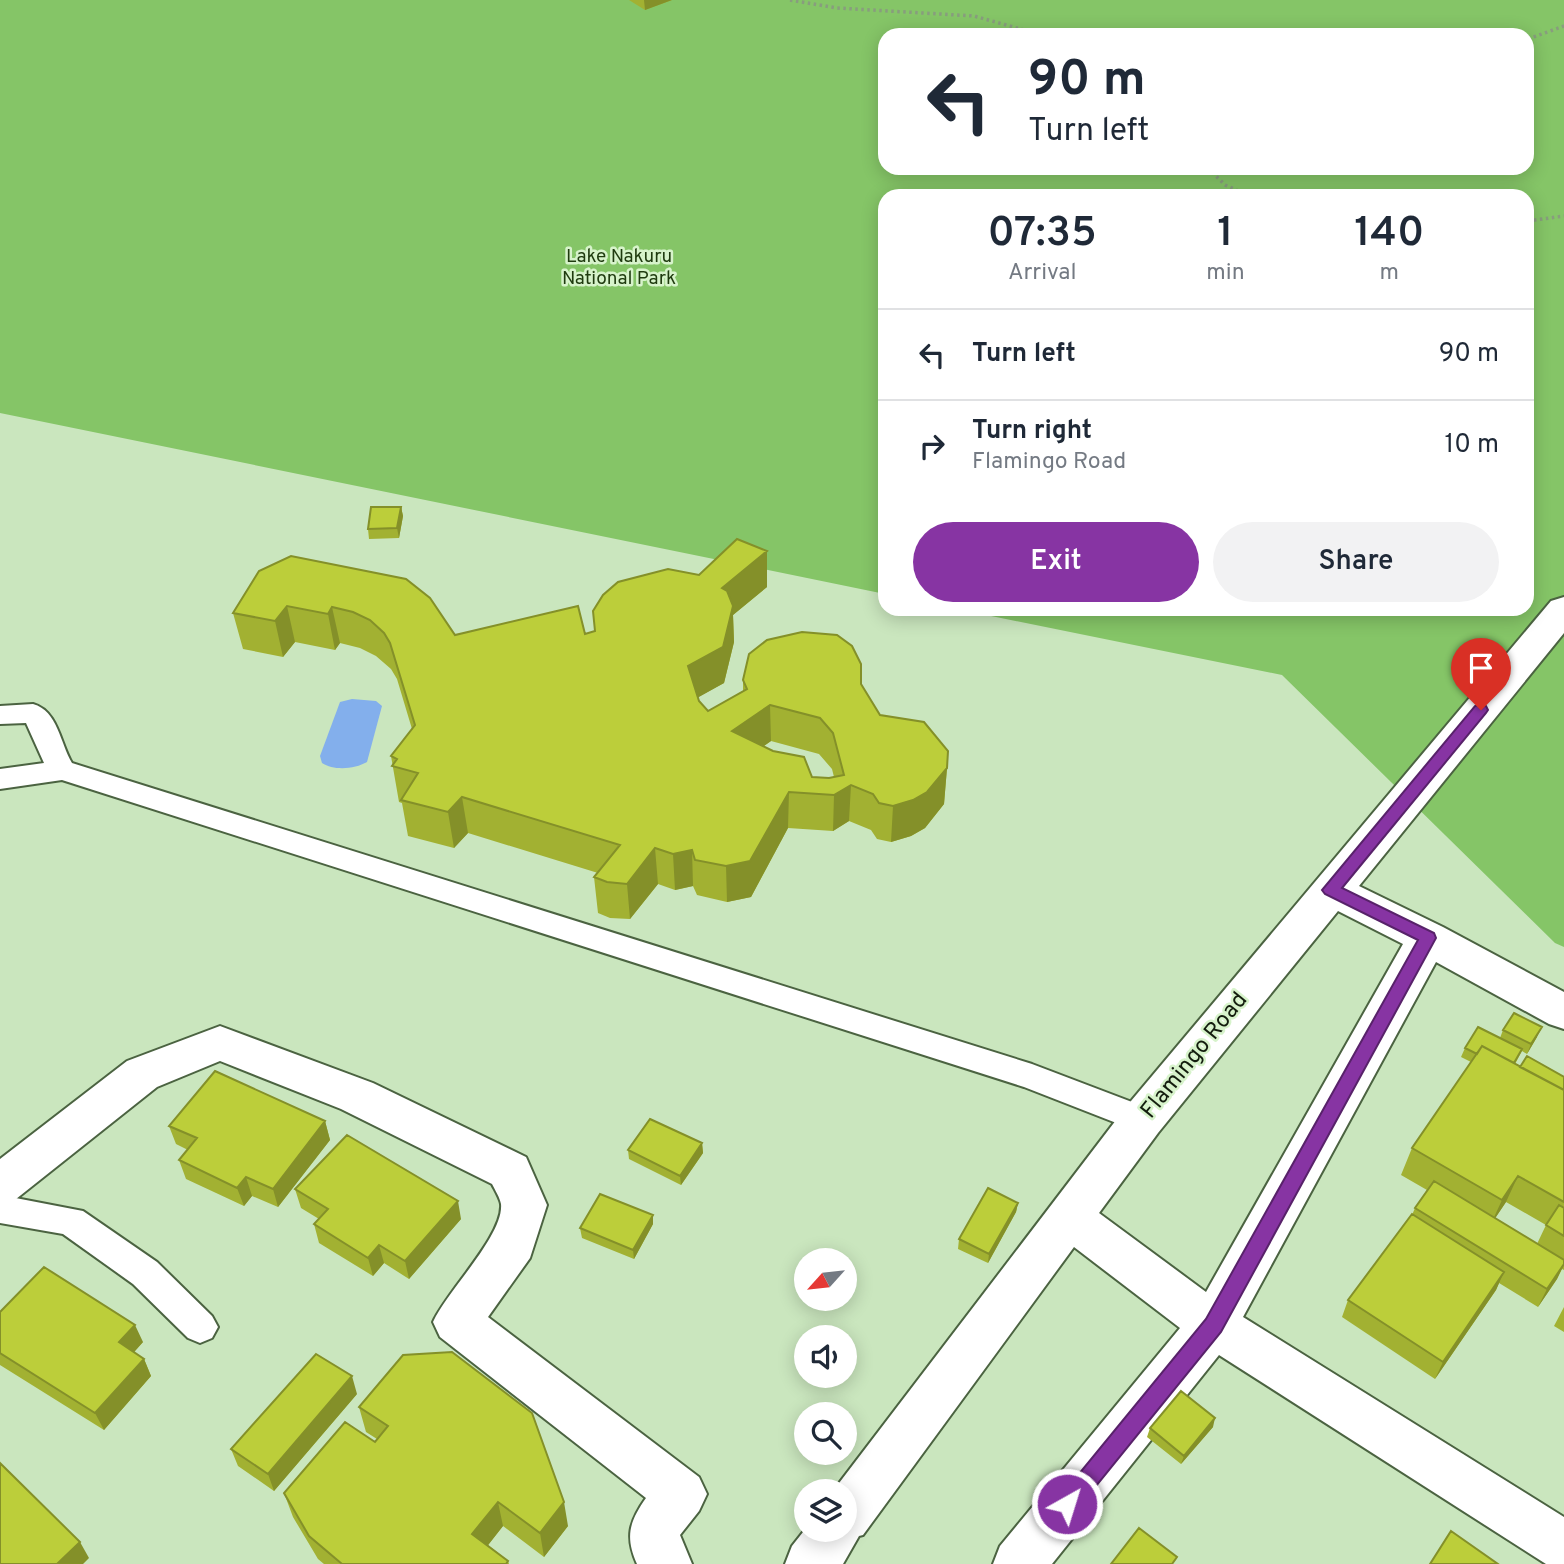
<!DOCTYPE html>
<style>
:root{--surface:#fff;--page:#f2f2f3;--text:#1f2937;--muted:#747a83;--line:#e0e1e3;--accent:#8734a3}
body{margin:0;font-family:Overpass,sans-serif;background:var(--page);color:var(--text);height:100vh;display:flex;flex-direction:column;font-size:26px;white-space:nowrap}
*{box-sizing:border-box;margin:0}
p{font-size:23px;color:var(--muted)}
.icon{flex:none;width:38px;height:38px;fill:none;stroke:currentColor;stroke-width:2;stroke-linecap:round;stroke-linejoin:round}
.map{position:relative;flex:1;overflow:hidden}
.details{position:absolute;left:878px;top:189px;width:656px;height:427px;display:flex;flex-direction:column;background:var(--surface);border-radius:21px;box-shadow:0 4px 18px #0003}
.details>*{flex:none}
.hud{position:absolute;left:878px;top:28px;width:656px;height:147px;border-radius:21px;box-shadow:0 4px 18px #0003;background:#fff;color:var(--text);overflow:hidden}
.needle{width:46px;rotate:243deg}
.controls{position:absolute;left:794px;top:1248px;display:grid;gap:14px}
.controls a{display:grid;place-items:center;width:63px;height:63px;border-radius:50%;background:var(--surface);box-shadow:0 4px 18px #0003;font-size:35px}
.pin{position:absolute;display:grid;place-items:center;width:60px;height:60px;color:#fff;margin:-72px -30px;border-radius:50% 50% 50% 0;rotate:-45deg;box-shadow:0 0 7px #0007}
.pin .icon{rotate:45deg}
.me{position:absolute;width:77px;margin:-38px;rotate:39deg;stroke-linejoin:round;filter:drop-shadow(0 0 5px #0008)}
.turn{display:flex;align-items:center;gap:24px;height:147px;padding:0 35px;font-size:32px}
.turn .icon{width:91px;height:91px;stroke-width:2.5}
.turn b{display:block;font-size:49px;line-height:60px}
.eta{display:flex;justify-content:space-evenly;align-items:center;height:119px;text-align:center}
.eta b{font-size:42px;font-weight:600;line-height:49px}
.action{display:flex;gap:14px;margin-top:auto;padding:14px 35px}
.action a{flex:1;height:80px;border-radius:42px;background:var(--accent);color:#fff;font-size:28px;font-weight:600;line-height:80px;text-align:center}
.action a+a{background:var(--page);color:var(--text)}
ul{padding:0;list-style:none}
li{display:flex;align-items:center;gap:21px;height:91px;padding:0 35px;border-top:2px solid var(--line)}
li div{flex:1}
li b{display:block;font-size:26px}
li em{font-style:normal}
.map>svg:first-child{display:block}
</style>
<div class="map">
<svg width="1564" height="1564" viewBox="0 0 1564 1564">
<rect width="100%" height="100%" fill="#cae6be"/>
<path fill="#85c567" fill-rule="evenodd" d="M0 0H1564V947L1555 943 1282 675 957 609H1528V196H886L885 594 0 413ZM886 35H1528V168H886Z"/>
<path fill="#83afec" d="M352 699 376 701 382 706 367 762C355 769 334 771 322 763L320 756 340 702Z"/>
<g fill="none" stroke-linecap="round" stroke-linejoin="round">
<g stroke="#4b6341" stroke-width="4">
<path id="service" d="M33 704C58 711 60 743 72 763L1032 1064 1153 1110 1158 1120 1153 1130 1142 1133 1024 1087 62 780 0 789V769L44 763 26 723 0 724V706Z
M0 1195 83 1211 157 1262 212 1316 218 1327 212 1338 200 1343 188 1338 133 1284 63 1234 0 1223Z"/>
</g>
<g stroke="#4b6341" stroke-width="4">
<path id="minor" d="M1564 597V633L1359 886 1443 927 1564 992V1029L1549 1024 1436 962 1243 1317 1564 1517V1564H1546L1219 1355 1052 1564H993L1000 1546 1180 1328 1074 1247 863 1535 859 1536 843 1564H785L792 1546 807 1527V1530H845V1491H833L1126 1107 1551 601ZM1338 911 1403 944 1206 1292 1099 1213 1158 1133Z
M220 1026 373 1083 526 1157 547 1205 530 1258 488 1317 699 1477 707 1494 699 1511 680 1535 692 1564H637C625 1537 629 1522 646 1498L440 1337 433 1322C447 1291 504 1235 501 1204 500 1198 495 1190 492 1184L341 1109 220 1061 157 1087 16 1199 0 1205V1159L127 1061Z"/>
</g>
<path stroke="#889d7e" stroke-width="3.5" stroke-dasharray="2.5 3.5" stroke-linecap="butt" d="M790 0 837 8 974 16 1042 35
M1528 39 1564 26
M1208 168 1225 185 1250 196
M1528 221 1564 216"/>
<use href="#service" fill="#fff" fill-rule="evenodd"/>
<use href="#minor" fill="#fff" fill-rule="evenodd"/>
</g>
<path fill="#a2b132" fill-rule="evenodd" d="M629 0H672L645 10Z
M401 507 403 516 399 538 369 539 368 529Z
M767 551V587L733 615 734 642 724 683 698 697 699 701 708 711 743 691V680L861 684 880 715 947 768 944 804 925 828 911 836 891 842 877 839 871 830 849 821 833 831 788 828 751 897 727 902 697 895 693 886 675 890 658 884 630 919 610 918 598 913 594 877 598 873 468 833 454 848 408 836 402 803 399 802 391 756 412 729 397 679 391 669 376 656 360 648 340 643 335 650 295 642 283 657 243 649 233 613 259 571 455 635 585 634 595 631 699 575ZM771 741 819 754 832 769 834 777 829 778 812 777 764 746Z
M1503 1030 1537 1037 1527 1054 1522 1051 1515 1064 1520 1067 1564 1077V1270L1562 1269 1557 1279 1538 1307 1499 1283 1496 1290 1435 1379 1342 1317 1348 1300 1412 1215 1415 1208 1427 1190 1401 1175 1412 1148 1471 1062 1461 1057 1465 1048 1500 1038ZM1506 1202 1546 1225 1537 1244 1495 1218Z
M325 1121 330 1140 278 1207 252 1196 244 1206 186 1179 179 1160 188 1150 176 1144 169 1126Z
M702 1143 703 1153 681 1185 629 1159 628 1150Z
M295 1189 461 1219 409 1279 384 1263 373 1276 319 1243 314 1224 319 1219 301 1208Z
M1018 1203 1016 1212 988 1263 958 1249 959 1239Z
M653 1215V1224L634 1259 582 1238 580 1228Z
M1564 1307V1332L1554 1326Z
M0 1312 143 1342 134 1352 144 1359 151 1376 104 1430 0 1365Z
M357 1394 274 1491 238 1466 231 1449Z
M359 1407 568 1526 544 1557 503 1526 488 1545 508 1561 509 1564H324L318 1559 293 1517 284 1493 375 1442 377 1439 366 1432Z
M1213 1427 1181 1464 1147 1437 1150 1428Z"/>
<path fill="#849029" d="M644 0H672L645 10Z
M401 507 403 516 399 538 397 528Z
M767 551V587L733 615 734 642 724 683 690 702 688 666 722 588Z
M287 606 295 642 283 657 275 621Z
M332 607 340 643 335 650 328 614Z
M770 705 771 741 733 767 732 731Z
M947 768 944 804 925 828 911 836 891 842 893 806Z
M851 785 849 821 833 831 834 795Z
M789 792 788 828 751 897 727 902 726 866Z
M462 797 468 833 454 848 448 812Z
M655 848 658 884 630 919 627 884Z
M692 850 693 886 675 890 673 854Z
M1542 1027 1537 1037 1527 1054 1531 1044Z
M325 1121 330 1140 278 1207 273 1189Z
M702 1143 703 1153 681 1185 680 1176Z
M1518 1176 1506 1202 1490 1226 1502 1200Z
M246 1177 252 1196 244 1206 237 1188Z
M458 1201 461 1219 409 1279 405 1261Z
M1018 1203 1016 1212 988 1263 989 1254Z
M653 1215V1224L634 1259 633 1250Z
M379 1245 384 1263 373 1276 368 1258Z
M1564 1264 1557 1279 1538 1307 1547 1289Z
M1504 1272 1496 1290 1435 1379 1443 1362Z
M135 1325 143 1342 127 1360 119 1342Z
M144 1359 151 1376 104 1430 95 1413Z
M352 1376 357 1394 274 1491 268 1474Z
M1215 1418 1213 1427 1181 1464 1184 1456Z
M498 1502 503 1526 478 1558 472 1534Z
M564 1502 568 1526 544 1557 540 1533Z
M80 1542 89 1558 83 1564H57Z"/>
<path fill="#bcce3a" stroke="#849029" stroke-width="2" fill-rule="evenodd" d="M371 507H401L397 528 368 529Z
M737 539 767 551 722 588 727 591 733 606 723 647 688 666 699 701 708 711 747 689 743 680 749 654 767 640 802 632 837 635 852 646 861 664V684L880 715 924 722 948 751 947 768 927 792 913 800 893 806 879 803 873 794 851 785 834 795 789 792 750 861 726 866 695 860 692 850 673 854 655 848 627 884 607 882 594 877 620 845 462 797 448 812 401 800 418 773 392 766 397 759 391 756 415 725 390 643 384 633 370 620 353 612 332 607 328 614 287 606 275 621 233 613 259 571 291 556 406 579 430 598 455 635 578 606 585 634 595 631 593 611 603 595 618 582 668 569 699 575ZM770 705 820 718 833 733 844 775 829 778 812 777 804 757 773 751 732 731Z
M1514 1013 1542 1027 1531 1044 1503 1030Z
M1478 1027 1522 1049 1514 1063 1482 1046 1477 1054 1465 1048Z
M1482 1046 1564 1090V1202L1518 1176 1502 1200 1412 1148Z
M1527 1056 1564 1077V1090L1520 1067Z
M215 1071 325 1121 273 1189 246 1177 237 1188 179 1160 197 1138 169 1126Z
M650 1119 702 1143 680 1176 628 1150Z
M347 1135 458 1201 405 1261 379 1245 368 1258 314 1224 328 1209 295 1189Z
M1434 1181 1564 1260V1264L1547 1289 1415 1208Z
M988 1188 1018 1203 989 1254 959 1239Z
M600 1194 653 1215 633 1250 580 1228Z
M1559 1205 1564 1208V1236L1546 1225Z
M1412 1214 1504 1272 1443 1362 1348 1300Z
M44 1267 135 1325 119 1342 144 1359 95 1413 0 1353V1312Z
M452 1352 532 1413 564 1502 540 1533 498 1502 472 1534 508 1561 506 1564H342L309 1536 284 1493 345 1422 375 1442 388 1426 359 1407 403 1355Z
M316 1354 352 1376 268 1474 231 1449Z
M1181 1391 1215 1418 1184 1456 1150 1428Z
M0 1463 80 1542 57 1564H0Z
M1139 1528 1177 1557 1172 1564H1111Z
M1451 1531 1498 1564H1430Z"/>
<path fill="#8734a3" stroke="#58226a" stroke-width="2" d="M1481 704 1486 706 1488 710 1486 713 1342 888 1434 933 1436 938 1221 1332 1075 1512 1067 1515 1060 1512 1057 1504 1060 1497 1206 1319 1418 940 1325 894 1322 890 1475 706Z"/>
<g text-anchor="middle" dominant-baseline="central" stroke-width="5" stroke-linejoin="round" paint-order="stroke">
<g font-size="19" fill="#1f3b0f" stroke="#d7f3cb">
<text x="619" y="257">Lake Nakuru<tspan x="619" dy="22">National Park</tspan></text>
</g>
<g font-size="23" fill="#131d0e" stroke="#d7f3cb">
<text transform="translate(1195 1056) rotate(-51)">Flamingo Road</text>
</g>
</g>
</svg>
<div class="controls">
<a><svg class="needle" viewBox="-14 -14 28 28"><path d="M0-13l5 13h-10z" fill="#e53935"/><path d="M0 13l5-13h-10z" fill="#747a83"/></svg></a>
<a><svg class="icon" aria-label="sound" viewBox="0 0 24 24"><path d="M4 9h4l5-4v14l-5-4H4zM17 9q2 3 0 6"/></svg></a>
<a><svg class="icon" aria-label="search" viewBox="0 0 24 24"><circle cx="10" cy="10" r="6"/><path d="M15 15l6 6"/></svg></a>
<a><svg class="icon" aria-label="layers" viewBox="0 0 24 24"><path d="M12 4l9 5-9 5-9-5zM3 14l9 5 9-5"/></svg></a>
</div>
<div class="pin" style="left:1481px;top:710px;background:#d93025"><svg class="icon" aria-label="arrive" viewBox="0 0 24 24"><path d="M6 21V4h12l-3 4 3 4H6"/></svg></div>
<svg class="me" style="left:1067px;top:1504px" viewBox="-20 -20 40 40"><circle r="17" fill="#8734a3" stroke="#fff" stroke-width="3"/><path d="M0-11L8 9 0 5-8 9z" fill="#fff"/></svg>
<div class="hud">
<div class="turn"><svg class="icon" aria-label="left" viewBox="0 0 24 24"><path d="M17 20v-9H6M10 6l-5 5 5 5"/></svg><div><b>90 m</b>Turn left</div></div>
</div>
<section class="details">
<div class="eta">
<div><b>07:35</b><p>Arrival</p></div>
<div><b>1</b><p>min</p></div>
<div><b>140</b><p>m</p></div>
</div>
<ul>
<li><svg class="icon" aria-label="left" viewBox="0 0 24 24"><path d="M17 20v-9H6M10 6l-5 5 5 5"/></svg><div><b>Turn left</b></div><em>90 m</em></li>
<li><svg class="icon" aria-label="right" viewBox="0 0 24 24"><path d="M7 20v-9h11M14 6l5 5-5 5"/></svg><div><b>Turn right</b><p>Flamingo Road</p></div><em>10 m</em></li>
</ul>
<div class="action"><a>Exit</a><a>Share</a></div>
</section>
</div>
